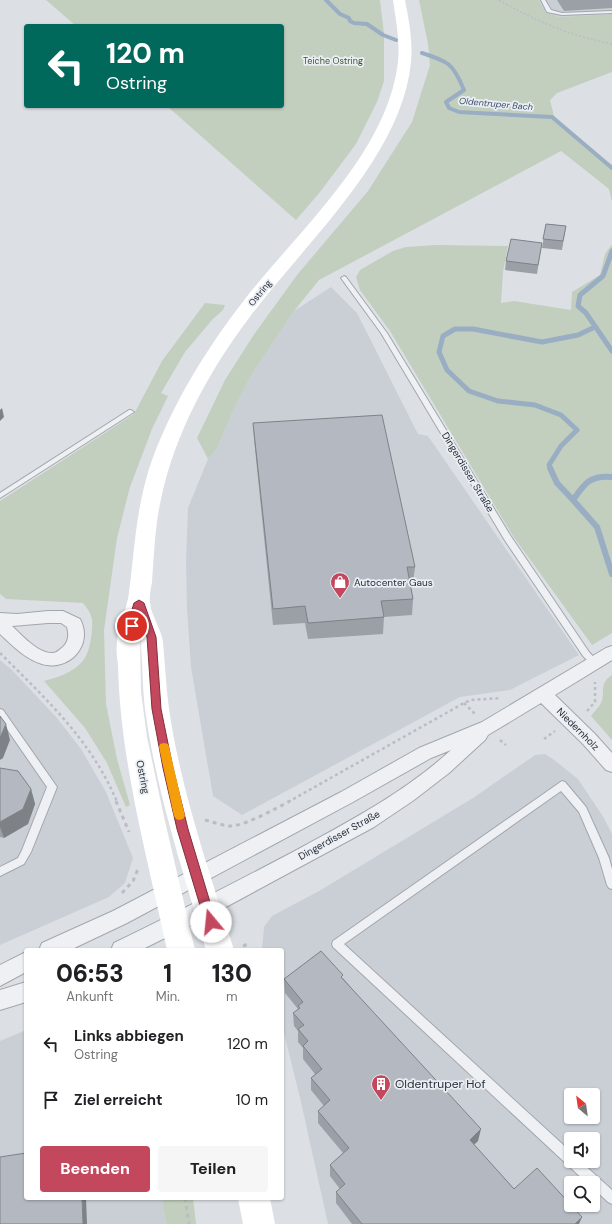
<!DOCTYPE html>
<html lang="de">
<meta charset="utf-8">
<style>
:root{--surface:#fff;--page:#f6f6f6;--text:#202124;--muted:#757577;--accent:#c3485d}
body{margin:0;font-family:"DM Sans",sans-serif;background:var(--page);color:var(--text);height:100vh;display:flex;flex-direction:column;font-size:15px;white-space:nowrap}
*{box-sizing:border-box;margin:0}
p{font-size:13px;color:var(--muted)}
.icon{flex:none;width:22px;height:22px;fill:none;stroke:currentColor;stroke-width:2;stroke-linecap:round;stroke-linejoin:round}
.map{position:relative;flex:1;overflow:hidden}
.details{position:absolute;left:24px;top:948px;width:260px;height:252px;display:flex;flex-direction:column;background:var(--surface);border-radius:4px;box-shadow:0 1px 3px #0004}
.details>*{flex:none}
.banner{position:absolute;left:24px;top:24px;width:260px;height:84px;border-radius:4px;box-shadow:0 1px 3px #0004;background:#00695c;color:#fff;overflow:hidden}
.needle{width:26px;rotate:331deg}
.controls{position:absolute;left:564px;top:1088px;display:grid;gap:8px}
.controls a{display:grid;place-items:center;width:36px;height:36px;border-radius:4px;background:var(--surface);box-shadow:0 1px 3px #0004;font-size:20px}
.pin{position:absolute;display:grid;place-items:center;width:34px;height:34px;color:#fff;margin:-17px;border:2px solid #fff;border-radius:50%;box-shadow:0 1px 4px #0007}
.me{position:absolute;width:44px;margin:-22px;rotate:343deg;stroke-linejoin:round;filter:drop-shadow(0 0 3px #0008)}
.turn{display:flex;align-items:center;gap:14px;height:84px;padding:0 16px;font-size:18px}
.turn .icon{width:52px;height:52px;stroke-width:2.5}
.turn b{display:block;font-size:28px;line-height:34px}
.eta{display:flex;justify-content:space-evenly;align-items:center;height:68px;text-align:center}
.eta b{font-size:24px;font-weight:800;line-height:28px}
.cta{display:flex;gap:8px;margin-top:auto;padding:8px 16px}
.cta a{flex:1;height:46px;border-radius:4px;background:var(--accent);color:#fff;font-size:16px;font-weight:800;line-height:46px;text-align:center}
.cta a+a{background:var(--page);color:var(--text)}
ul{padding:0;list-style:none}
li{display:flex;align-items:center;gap:12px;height:56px;padding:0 16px}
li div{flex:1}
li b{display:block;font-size:15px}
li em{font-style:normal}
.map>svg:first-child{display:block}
</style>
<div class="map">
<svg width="612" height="1224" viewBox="0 0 612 1224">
<rect width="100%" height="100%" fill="#dce0e5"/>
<path fill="#cacfd6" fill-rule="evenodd" d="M538 0H612V14L560 17 546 13Z
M331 287 357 313 418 434 428 436 579 655 510 690 460 697 242 815 213 796 191 667 187 609 186 561 188 508 208 459 216 450 234 409 252 374 294 311Z
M0 660 12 670 57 718 81 749 106 792 133 858 125 883 109 897 0 945Z
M545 754 553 759 578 779 604 818 612 834V1224H328L301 1102 282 1025V950H262L264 927 272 916 319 891 473 798 535 755ZM571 1095H593V1117H571ZM571 1139H593V1161H571ZM571 1183H593V1205H571Z
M26 1030V1198H162L166 1224H0V1041Z"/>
<path fill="#c2cebe" d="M46 0H380L384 34V81L377 102 356 144 320 192 296 220 167 106H282V26H76Z
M419 0H538L546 13 560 17 612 14V72L557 93 550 100 554 116 612 165V202L609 189 561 151 319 280 294 311 252 374 234 409 216 450 208 459 197 438 225 380 253 336 297 275 368 191 412 122 430 65 428 44Z
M612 244V633L592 645 513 536 390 331 360 290 356 277 360 270 393 251 406 247 436 245 508 246 503 272 501 303 514 301 571 310 572 292 600 275 605 254Z
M205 303 225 305 223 310 212 320 185 352 161 393 168 396 152 429 130 487 117 538 104 630 106 704 117 759 130 805 126 807 107 763 85 728 44 681C58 677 72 673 82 662 90 654 93 631 92 620 91 613 87 608 83 603L6 599 0 594V501L134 414 162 361Z
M612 675V740L591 716C594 712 599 707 601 703 606 692 598 684 612 675Z
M162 1198H193L196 1224H166Z"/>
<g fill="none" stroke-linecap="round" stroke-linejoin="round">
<path stroke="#99aec3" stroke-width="4" d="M326 0 340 14 349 18 350 21 354 23 367 24 383 35 396 40
M422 53C449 62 453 63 464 90L446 102 449 108 459 112 552 117 612 168"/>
<path stroke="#99aec3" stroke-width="5" d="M612 251 603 276 580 295 578 306 586 313 612 351
M551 469 549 465 561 446 577 430 561 415 535 405 498 401 469 391 447 370 439 352 443 336 455 329H473L542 342 578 335 595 327"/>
<path stroke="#99aec3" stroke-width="6" d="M550 468 557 483 573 500
M612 477C590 475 585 483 573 500L597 527 612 574"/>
<g stroke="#a2a7ae" stroke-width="2">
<path id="service" d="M541 0H545L551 10 562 13 612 11V13L562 15 547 12Z
M344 276 346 277 387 333 510 535 589 652 599 663 598 665H592L583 656 504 539 381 333 341 278Z
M129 410H131L134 412 0 498V493Z
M0 709 3 710 57 787 31 852 24 864 0 876V867L18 858 22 850 47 787 0 719Z
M562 781 565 782 586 807 609 858 612 869V889L609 888 607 885 599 858 579 812 561 791 344 944 571 1152V1161H580L612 1190V1204L608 1202 593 1188V1183H587L333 947 332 944 333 941Z"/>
</g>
<g stroke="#a2a7ae" stroke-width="2">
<path id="minor" d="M48 611H63L80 619C94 645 69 672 42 664 25 659 12 645 0 634V613L17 614ZM48 623H61L67 627C69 634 69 641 63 647 60 649 57 653 53 653 38 654 22 635 12 626Z
M612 646V660L555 695 595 734 612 753V772L606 770 583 744 541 703 488 735 485 740 449 773 414 800 374 827 213 914 141 950H111L114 943C174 914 234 883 293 852 348 822 404 793 451 750L431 758 353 802 127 923 70 950H39L42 943 113 911 341 792 419 748 482 722 606 648Z
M26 952V972L0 986V965Z
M26 982V1002L0 1010V990Z"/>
</g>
<path stroke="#babec4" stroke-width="1.5" stroke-dasharray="2 2" stroke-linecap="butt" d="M499 0C535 21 571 36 612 44"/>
<path stroke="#babec4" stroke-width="2.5" stroke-dasharray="3 3" stroke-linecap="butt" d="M0 653C45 698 92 741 117 802
M464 703 476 715
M587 711 595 702V682
M544 739 555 731
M500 740 506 745
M288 802 464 703 471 700 501 698"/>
<path stroke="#babec4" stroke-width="3" stroke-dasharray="4 4" stroke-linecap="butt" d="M116 801 129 832
M205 820C213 822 221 825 229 826 243 827 277 808 290 801
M122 893 133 881 138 869
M243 946 248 944
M185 1198 189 1224"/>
<use href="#service" fill="#eef0f4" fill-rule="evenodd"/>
<use href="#minor" fill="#eef0f4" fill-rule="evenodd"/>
<path fill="#fff" fill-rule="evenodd" d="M393 0H405C409 21 413 41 411 62 402 157 304 244 249 318 209 371 175 433 161 499 155 526 154 554 152 582 151 588 149 596 150 602 151 616 161 628 163 642 165 664 166 687 169 709 181 791 209 871 234 950H206C183 871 156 791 145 709 142 685 143 661 140 636L141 692 147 737 164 817 195 950H167C147 855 120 761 118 664 117 657 116 650 117 643 117 626 127 610 129 593 135 546 136 506 152 460 174 401 207 348 245 299 299 230 388 152 398 62 400 41 396 21 393 0Z
M238 1198H270L275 1224H243Z"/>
</g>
<path fill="#9b9fa6" d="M557 0H612V8L564 11Z
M546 224 566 226 562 250 542 248Z
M542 243 537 274 505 270 506 261Z
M253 423 415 567 413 583H410L413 599 412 615 384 617 383 634 308 639 305 623 273 625 254 439Z
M0 768 31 789 35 804 28 824 4 838 0 837Z
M343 978 478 1141 474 1145 514 1189 579 1224H352L336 1203V1192L340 1189 330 1176V1165L343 1153 318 1123V1111L324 1106 311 1090V1078L315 1074 303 1059V1048L298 1042V1031L294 1026 293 1013 298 1010V1009L285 993 284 979Z"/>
<path fill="#7e8287" d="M2 408 4 417 0 421V410Z
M6 724 10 740 3 758 0 760V738Z
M31 789 35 804 28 824 4 838 0 827V822Z
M481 1129 478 1141 466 1151 470 1140Z
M82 1198H86L87 1224H83Z
M582 1217 579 1224H575Z"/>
<path fill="#b4b9c1" stroke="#7e8287" d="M546 224 566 226 563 241 543 239Z
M511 239 542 243 538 265 506 261Z
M382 415 415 567H407L413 599 381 601 384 617 308 623 305 606 273 609 253 423Z
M0 716 6 724 0 738Z
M0 768 18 771 31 789 23 809 0 822Z
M321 951 343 975 341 977 481 1129 470 1140 514 1189 537 1168 582 1217 575 1224H362L336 1192 345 1184 330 1165 349 1148 318 1111 330 1100 311 1078 322 1069 303 1046 308 1041 298 1029 304 1025 293 1013 300 1008 298 1006 303 1002 284 979Z
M26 1153V1198H82L83 1224H0V1157Z"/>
<path fill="#c3485d" stroke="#7f2f3c" d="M139 600 144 603 156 637 161 709 173 768 188 829 216 922 215 925 211 927 207 925 205 922 177 829 163 768 152 709 147 637 139 617 135 629 132 630 127 626 134 603Z"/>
<path fill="#f59e0b" d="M164 743 168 744 169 747 185 816 183 819 179 820 176 819 174 816 159 747 160 744Z"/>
<defs>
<g id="shop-pin" transform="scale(1)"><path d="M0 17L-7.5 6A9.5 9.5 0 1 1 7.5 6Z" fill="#c3485d" stroke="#ebeff3"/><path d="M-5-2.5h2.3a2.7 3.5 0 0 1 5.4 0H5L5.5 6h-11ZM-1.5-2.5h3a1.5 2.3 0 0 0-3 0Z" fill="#fff"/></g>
<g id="building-pin" transform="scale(1)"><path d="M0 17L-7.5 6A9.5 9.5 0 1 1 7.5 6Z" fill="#c3485d" stroke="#ebeff3"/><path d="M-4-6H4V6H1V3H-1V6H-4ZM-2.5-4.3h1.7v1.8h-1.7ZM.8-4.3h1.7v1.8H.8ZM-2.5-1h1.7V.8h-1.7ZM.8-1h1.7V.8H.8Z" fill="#fff"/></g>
</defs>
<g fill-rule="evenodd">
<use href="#shop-pin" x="340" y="582"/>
<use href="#building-pin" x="381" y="1084"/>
</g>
<g text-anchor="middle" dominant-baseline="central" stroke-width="3.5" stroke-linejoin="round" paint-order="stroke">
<g font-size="9" fill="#3c5535" stroke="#ebeff3">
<text x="333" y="61">Teiche Ostring</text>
</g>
<g font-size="9" font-style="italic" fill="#354e6b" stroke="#ebeff3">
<text transform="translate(496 104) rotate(5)">Oldentruper Bach</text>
</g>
<g font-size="9" fill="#272e3a" stroke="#ebeff3">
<text transform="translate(260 293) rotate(-51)">Ostring</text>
</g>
<g font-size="10" fill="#272e3a" stroke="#ebeff3">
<text transform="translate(468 472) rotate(59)">Dingerdisser Straße</text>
<text transform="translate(578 729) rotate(45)">Niedernholz</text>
<text transform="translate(143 777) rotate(79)">Ostring</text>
<text transform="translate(339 835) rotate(-29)">Dingerdisser Straße</text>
</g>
<g font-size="10" fill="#272e3a" stroke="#ebeff3" text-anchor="start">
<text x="354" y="582">Autocenter Gaus</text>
</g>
<g font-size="12" fill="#272e3a" stroke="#ebeff3" text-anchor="start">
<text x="395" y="1084">Oldentruper Hof</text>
</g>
</g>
</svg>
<div class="controls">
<a><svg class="needle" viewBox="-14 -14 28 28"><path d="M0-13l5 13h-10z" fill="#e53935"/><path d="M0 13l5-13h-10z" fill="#757577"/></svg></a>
<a><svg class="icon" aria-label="sound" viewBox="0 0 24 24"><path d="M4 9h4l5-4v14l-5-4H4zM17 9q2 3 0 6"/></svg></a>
<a><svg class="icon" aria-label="search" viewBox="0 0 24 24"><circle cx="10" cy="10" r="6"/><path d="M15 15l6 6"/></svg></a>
</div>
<div class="pin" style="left:132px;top:626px;background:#d93025"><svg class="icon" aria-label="arrive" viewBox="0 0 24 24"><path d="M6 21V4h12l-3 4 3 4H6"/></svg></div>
<svg class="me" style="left:211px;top:922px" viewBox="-20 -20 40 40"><circle r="19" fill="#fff"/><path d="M0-13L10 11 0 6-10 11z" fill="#c3485d"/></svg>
<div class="banner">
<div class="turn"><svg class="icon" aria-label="left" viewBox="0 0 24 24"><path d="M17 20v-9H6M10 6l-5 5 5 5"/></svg><div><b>120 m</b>Ostring</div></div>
</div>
<section class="details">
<div class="eta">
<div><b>06:53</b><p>Ankunft</p></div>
<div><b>1</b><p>Min.</p></div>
<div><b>130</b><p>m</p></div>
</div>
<ul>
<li><svg class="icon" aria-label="left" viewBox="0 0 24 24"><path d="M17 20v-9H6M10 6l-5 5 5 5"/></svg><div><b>Links abbiegen</b><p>Ostring</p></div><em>120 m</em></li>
<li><svg class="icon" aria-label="arrive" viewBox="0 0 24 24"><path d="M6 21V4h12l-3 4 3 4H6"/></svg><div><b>Ziel erreicht</b></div><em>10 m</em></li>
</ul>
<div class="cta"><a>Beenden</a><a>Teilen</a></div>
</section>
</div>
